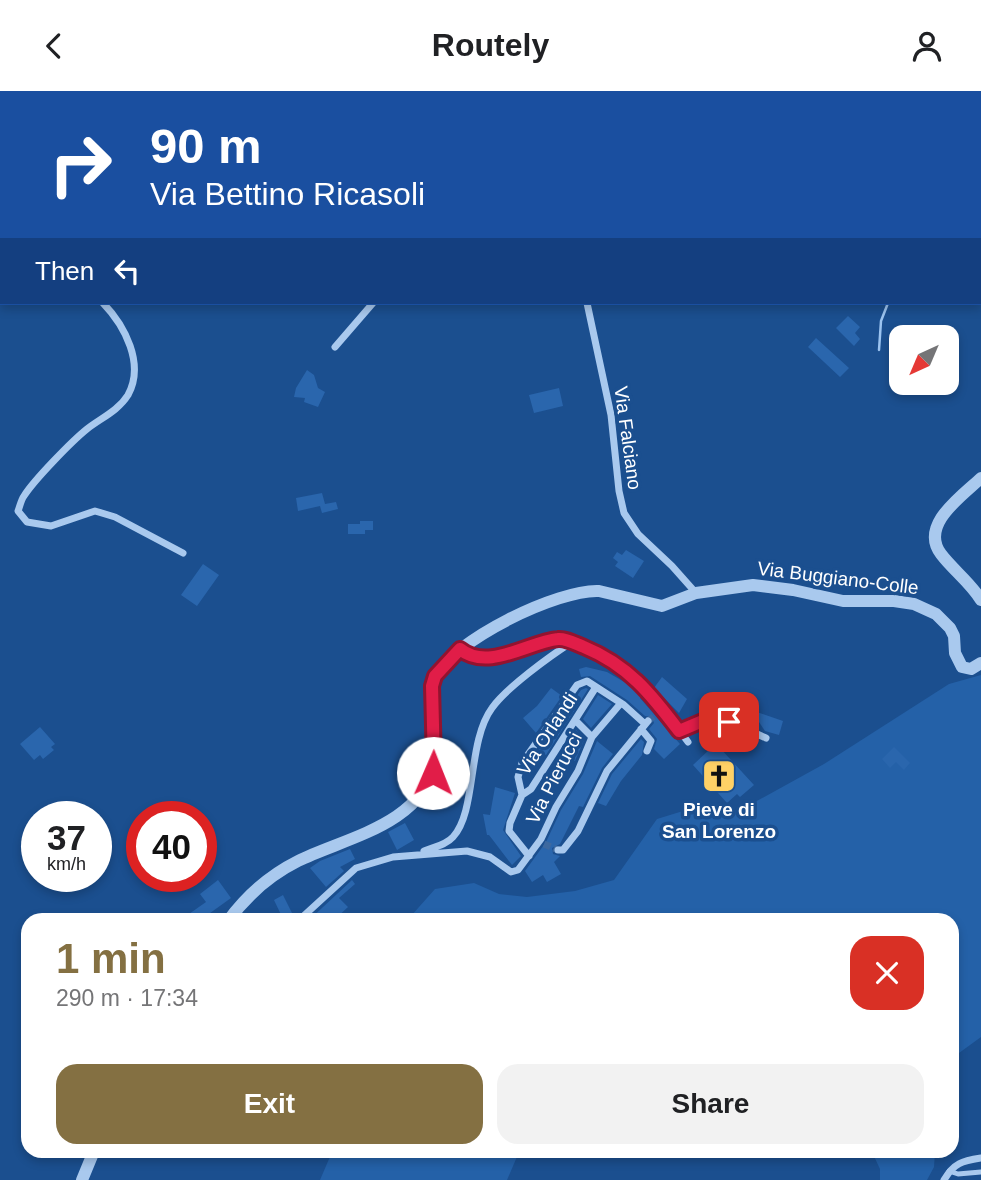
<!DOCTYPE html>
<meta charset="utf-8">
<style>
:root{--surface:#fff;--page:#f2f2f2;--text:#202124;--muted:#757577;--accent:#847042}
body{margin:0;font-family:Helvetica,sans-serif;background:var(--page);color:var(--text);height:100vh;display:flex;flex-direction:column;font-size:26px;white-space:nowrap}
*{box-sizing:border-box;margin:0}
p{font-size:23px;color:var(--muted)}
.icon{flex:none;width:38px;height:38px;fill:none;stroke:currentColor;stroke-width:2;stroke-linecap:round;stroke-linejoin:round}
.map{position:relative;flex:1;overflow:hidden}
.sheet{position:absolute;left:21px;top:822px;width:938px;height:245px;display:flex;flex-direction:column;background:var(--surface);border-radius:21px;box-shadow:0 4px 10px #0003}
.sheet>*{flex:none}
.banner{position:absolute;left:0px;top:0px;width:982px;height:214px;box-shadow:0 4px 10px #0003;background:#1a4fa0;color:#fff;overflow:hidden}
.needle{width:46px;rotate:224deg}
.buttons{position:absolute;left:889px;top:234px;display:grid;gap:14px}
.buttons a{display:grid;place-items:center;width:70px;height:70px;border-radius:14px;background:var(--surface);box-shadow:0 4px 10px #0003;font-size:35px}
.speed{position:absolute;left:21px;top:710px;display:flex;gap:14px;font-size:35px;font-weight:700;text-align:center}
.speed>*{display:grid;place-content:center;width:91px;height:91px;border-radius:50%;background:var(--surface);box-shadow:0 4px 10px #0003;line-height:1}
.speed small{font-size:18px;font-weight:400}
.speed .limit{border:10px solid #d22;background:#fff;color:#111}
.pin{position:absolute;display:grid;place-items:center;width:60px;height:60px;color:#fff;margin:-30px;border-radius:14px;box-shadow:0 4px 10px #0006}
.me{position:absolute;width:77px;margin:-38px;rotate:1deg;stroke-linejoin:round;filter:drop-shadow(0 0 5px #0008)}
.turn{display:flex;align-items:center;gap:24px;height:147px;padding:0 35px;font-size:32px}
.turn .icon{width:91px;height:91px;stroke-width:2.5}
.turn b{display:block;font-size:49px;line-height:60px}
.then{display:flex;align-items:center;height:66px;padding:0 35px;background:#0003;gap:14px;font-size:26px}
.round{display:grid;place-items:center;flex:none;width:74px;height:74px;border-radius:21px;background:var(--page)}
.headline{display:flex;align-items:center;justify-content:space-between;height:119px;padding:0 35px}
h1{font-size:42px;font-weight:700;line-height:52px;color:var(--accent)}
.primary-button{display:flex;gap:14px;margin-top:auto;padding:14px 35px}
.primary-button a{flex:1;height:80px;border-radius:21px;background:var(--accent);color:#fff;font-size:28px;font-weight:700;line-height:80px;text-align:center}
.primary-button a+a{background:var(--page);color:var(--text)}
header{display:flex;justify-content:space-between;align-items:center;height:91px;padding:0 35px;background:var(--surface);font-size:32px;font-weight:700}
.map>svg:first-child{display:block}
</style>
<header><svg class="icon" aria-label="back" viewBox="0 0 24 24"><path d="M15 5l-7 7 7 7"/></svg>Routely<svg class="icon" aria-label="person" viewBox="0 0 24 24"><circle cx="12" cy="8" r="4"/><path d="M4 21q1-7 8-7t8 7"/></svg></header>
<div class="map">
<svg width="981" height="1089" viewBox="0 0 981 1089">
<rect width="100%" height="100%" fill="#1b4f8f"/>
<path fill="#2461a8" d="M981 584V946L959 962 957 994 952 1008V830H410L411 825 435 798 474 792 499 803 527 806 575 800 614 789 657 728 696 716 717 727 755 711 824 673 949 593Z
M332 1061V1060L519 1061 507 1089H320Z
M872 1061H935L934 1076 927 1089H880V1078Z"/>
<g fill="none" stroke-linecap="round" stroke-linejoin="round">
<path stroke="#9cc4f0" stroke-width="2.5" d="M248 0 251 2
M888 2 889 0
M955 2V0
M980 169 981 170
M879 259 881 230 888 212"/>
</g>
<path fill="#2a66ad" d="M848 225 860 236 855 242 860 248 854 255 836 237Z
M816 247 849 277 840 286 808 256Z
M307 279 314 284 318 297 325 301 318 316 304 311 305 307 294 306 296 297Z
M559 297 563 315 534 322 529 304Z
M322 402 325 413 336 411 338 418 322 422 320 415 298 420 296 407Z
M360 430H373V439H365V443H348V433H360Z
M626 459 644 470 633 487 615 475 618 471 613 467 617 461 622 464Z
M203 473 219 484 197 515 181 504Z
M586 576 607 581 626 592 628 589 643 604 640 607 680 653 664 668 654 658 657 648 649 638 654 632 652 626 645 625 627 609 590 585 581 586 579 578Z
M662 586 687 608 679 622 654 597Z
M551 597 562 605 536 642 523 627 537 615Z
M586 597 588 598 546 664 539 659 581 599Z
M598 604 612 613 591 637 583 628Z
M751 619 783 630 779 644 765 640Z
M40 636 55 653 51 656 54 659 43 668 40 664 34 669 20 653Z
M576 639 585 647 575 670 569 668 562 677 555 672Z
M641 648 644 651 642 664 621 690 606 715 598 712 612 683Z
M597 650 613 663 602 677 583 716 579 715 560 753 552 757 553 763 560 765 554 771 561 783 547 791 543 784 532 791 525 780 546 751 561 719 583 683Z
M714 650 722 653 720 657 754 694 740 706 737 703 727 712 693 674 711 657Z
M894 656 910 672 904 679 896 671 890 677 882 668Z
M495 696 515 702 503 739 521 765 512 774 489 744H487L483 723 490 724Z
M405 732 414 749 397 759 388 741Z
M350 758 355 768 340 776 344 780 326 796 310 777 320 770Z
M218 789 231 807 199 830H179L206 811 200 803Z
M352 789 355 793 339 807 348 816 333 830H308Z
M283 804 294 826 292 830H284L274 809Z"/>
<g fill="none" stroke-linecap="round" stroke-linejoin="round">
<path stroke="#3d69a0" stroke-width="7" stroke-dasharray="7 3.5" stroke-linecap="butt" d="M648 630 663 618
M544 753 558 759"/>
<path stroke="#a9c9ee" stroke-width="5" d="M949 1080 958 1083 981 1081"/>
<path stroke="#a9c9ee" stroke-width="7" d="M42 0 43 2
M666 2 667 0
M103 212C125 235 145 273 128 304 118 320 101 327 87 338 72 350 34 389 24 405 21 409 20 415 18 420L27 431 51 435 95 420 115 426 183 462
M587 212 611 324 619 400 624 422 638 443 672 475 696 502
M335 256 373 212
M460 558C489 581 530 548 560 548 571 548 585 556 595 562 606 568 618 573 628 581 652 599 670 627 688 651
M575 629 592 646
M641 638 651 650 647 660
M679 640C712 619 734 633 766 647
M522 704 518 686 522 672 577 594 587 590 624 614 645 633
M522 704 531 698 596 596
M522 704 510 732 509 740 529 765
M558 759H563L578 740 607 680 648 630
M424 760C434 756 446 754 453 746 477 720 467 651 492 617 506 597 550 565 572 551
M298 830 356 777 393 766 467 760 490 766 511 781 518 779 541 748 556 716 578 680 592 646 621 612
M944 1089C954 1072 962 1070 981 1067"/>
<path stroke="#a9c9ee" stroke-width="12" d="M981 387C962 405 919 434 941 463 953 479 970 491 981 509
M228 830C247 804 270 784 298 770 344 747 422 734 434 673 434 652 427 605 435 587 452 549 559 498 599 500L662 515 696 502 753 494 793 499 843 510H894L914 513 936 523 950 537 954 545 955 562 962 576 971 578 981 572
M82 1089 94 1060"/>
</g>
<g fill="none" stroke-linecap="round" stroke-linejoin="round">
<g stroke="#92132f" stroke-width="18">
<path id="route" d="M433 682 434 673 432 595 435 585 460 558C488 581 528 551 558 548 566 547 576 553 584 556 628 574 651 603 679 640L705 629 729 631"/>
</g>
<use href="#route" stroke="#e11d48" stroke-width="12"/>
</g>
<defs>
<g id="church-square" transform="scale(1.75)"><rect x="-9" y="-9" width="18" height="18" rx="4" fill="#ffd166" stroke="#1b4f8f"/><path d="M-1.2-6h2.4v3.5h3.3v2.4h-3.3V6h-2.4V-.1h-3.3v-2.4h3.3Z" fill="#111"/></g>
</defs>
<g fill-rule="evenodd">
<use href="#church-square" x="719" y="685"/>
</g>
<g text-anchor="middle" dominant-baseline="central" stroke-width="7" stroke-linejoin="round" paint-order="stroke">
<g font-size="19" fill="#fff" stroke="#1b4f8f">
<text transform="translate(628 347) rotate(82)">Via Falciano</text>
<text transform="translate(838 487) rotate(7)">Via Buggiano-Colle</text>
<text transform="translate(547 643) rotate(-57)">Via Orlandi</text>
<text transform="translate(554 687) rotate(-63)">Via Pierucci</text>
</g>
<g font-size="19" font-weight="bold" fill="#fff" stroke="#1b4f8f">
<text x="719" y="718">Pieve di<tspan x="719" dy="22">San Lorenzo</tspan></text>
</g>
</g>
</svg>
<div class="buttons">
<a><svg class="needle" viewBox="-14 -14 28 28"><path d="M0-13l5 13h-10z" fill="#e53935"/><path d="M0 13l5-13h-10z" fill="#757577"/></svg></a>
</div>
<div class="speed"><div>37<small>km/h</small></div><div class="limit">40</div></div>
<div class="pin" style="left:729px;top:631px;background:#d93025"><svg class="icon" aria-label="arrive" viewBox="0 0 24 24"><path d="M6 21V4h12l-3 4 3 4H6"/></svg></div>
<svg class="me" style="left:433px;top:682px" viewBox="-20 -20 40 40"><circle r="19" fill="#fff"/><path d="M0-13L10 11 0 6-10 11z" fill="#e11d48"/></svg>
<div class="banner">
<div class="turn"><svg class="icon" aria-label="right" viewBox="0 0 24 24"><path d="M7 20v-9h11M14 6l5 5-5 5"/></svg><div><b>90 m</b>Via Bettino Ricasoli</div></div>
<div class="then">Then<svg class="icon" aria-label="left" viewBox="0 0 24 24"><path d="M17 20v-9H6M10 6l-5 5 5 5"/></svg></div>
</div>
<section class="sheet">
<div class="headline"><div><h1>1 min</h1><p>290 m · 17:34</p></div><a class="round" style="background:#d93025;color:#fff"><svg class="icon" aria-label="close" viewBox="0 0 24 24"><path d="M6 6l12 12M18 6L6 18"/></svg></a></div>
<div class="primary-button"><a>Exit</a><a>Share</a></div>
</section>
</div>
